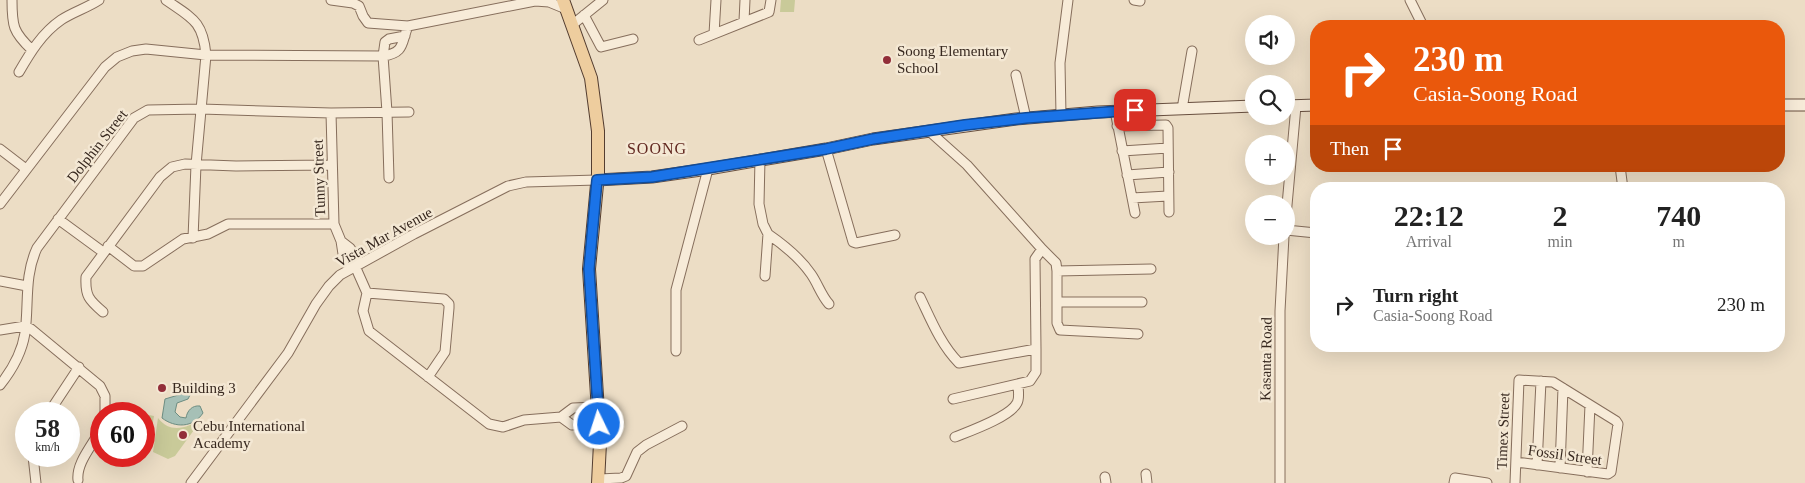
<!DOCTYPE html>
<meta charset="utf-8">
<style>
:root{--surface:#fff;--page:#f2f2f2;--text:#222;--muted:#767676}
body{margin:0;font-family:"Times New Roman",serif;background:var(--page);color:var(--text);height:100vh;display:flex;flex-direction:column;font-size:19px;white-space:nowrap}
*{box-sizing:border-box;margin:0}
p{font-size:16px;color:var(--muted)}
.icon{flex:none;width:28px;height:28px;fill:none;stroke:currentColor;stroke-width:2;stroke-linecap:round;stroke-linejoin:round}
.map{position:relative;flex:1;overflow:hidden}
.drawer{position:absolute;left:1310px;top:182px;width:475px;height:170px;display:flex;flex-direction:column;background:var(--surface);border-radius:20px;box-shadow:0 5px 20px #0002}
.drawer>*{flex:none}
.top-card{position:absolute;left:1310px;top:20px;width:475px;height:152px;border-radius:20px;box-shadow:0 5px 20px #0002;background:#ea580c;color:#fff;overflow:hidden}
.controls{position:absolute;left:1245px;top:15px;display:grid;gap:10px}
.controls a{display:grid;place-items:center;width:50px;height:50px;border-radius:50%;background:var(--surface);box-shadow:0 5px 20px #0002;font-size:25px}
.speed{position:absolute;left:15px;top:402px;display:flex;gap:10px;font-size:25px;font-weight:700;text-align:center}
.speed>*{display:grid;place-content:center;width:65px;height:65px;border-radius:50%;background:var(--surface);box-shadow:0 5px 20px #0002;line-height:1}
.speed small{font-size:12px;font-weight:400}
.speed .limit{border:8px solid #d22;background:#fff;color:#111}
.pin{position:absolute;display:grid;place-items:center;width:42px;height:42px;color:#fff;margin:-21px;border-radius:10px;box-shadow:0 2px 8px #0006}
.me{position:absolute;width:55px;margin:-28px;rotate:356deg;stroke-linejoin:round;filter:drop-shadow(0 0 4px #0008)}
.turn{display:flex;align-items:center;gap:18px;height:105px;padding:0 20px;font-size:22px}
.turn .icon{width:65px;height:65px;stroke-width:2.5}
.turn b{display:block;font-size:35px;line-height:42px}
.then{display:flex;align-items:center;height:48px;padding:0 20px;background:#0003;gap:10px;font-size:19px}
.eta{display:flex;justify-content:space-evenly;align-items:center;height:85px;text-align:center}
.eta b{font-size:30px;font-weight:600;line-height:35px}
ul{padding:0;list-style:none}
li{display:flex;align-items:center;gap:15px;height:75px;padding:0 20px}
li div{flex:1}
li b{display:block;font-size:19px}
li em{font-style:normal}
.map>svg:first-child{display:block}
</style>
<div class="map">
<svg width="1805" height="483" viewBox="0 0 1805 483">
<rect width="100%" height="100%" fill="#ecddc5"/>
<path fill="#c9ca99" d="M781 0H795L794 12H780Z
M144 414 154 416 150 439 144 438Z
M158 418C170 434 187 428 202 419L175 456 168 459 153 452Z"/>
<path fill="#a6c0b6" stroke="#6d8d82" d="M192 391 188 399 177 403 175 412 180 417 186 418C187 411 192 405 200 406L203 413C193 428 175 428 162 418L165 399Z"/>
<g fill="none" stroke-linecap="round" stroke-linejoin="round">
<g stroke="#866e5c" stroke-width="11">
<path id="street" d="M12 0C12 26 13 32 32 50
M166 0C192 18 203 21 206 55L196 165 193 238
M331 0 353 3 359 6 363 16 368 23 408 26 535 1 549 2 566 9
M1134 0 1140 1
M1410 0 1423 26
M584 15 601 47 633 39
M744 21 745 0
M572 25 603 0
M714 34 716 0
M699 40 769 12 771 0
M19 72C30 53 42 33 61 20 73 12 87 8 99 0
M1016 75 1026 118
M1182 109 1192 51
M1115 111 1135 213
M331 113 334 224 341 241
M1061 115 1060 63 1068 0
M1117 126 1166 125 1168 128 1169 212
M0 149 26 169
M826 149 853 242 856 243 895 235
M1122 151 1168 148
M760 159 759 204 763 224 768 234 765 276
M1620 166 1623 189
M1127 175 1169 172
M389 178 387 112 383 56 385 42 389 39 405 36
M1132 198 1168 196
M0 204 105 67 117 57 132 51 146 49 206 55 383 56C405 53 401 43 408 26
M1286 216 1296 106
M58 219 103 252
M1286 230 1316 233
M768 234C784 245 800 258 811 274 818 284 821 295 829 304
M108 246 134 266H143L183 239 208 234 228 224H334
M1042 249 1056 263 1057 271 1151 269
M355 266 367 293 363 311 369 331 489 424 503 427 524 420 561 417 573 408 598 407
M350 269 343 254 341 241 350 248 360 263
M1057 271V323L1060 330 1138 334
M0 281 27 286
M367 293 444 299 449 304V308L445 352 428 377
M920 297C931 320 941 345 959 363L1036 349 1035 259 1042 249 967 165 929 131
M1057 302H1142
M103 312C89 300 85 296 86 277L160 177 172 167 185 164 236 166 332 165
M0 330 25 326 31 329 100 386 105 396V414
M676 351V290L708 169
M0 385C12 370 22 352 25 333 29 304 24 276 37 248L134 118 148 110 201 109 331 113 409 112
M953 399 1030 381 1036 372V349
M48 414 79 367
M561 417 572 425 599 424
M955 437C970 431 1010 417 1017 403 1020 398 1018 390 1018 384
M33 456 36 483
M1537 465 1541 381
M1560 468 1563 388
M1587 472 1590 405
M1146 474 1147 483
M1105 477 1106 483
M599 479 621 478 626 476 637 452 646 445 682 426
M78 480C76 462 94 444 101 428
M191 483 288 353 316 304 329 286 340 275 414 234 508 186 526 182 597 180
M1280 483V311L1284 236
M1454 483 1455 478 1487 483
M1515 483 1519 380 1553 382 1616 421 1618 424 1611 472 1608 474 1516 462"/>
</g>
<g stroke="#684f3f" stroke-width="13">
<path id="secondary" d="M1779 105H1805
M1286 106 1316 105
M597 180 652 177 708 169 826 149 873 139 1016 119 1098 112 1254 106"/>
</g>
<g stroke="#543d30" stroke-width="14">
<path id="primary" d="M563 0 591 78 598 131V174L589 269 600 443 598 483"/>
</g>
<use href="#street" stroke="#f7ebd8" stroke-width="9"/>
<use href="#secondary" stroke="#f7ebd8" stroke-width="11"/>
<use href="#primary" stroke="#eecd9e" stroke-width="12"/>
</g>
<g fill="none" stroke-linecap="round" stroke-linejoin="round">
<g stroke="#114b97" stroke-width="12">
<path id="route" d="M599 424 589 269 597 180 652 177 708 168 826 149 873 139 965 125 1026 118 1135 110"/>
</g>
<use href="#route" stroke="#1a73e8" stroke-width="9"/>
</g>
<g fill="#922e39" stroke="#f4e8d4" stroke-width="2">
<circle cx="887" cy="60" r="5"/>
<circle cx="162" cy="388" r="5"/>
<circle cx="183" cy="435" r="5"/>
</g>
<g text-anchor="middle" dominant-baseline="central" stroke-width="5" stroke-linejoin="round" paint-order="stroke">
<g font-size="15" fill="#37281f" stroke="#f4e8d4" text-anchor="start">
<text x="897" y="51">Soong Elementary<tspan x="897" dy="17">School</tspan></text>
<text x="172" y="388">Building 3</text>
<text x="193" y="426">Cebu International<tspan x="193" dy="17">Academy</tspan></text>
</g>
<g font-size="15" fill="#37281f" stroke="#f4e8d4">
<text transform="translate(97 146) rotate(-52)">Dolphin Street</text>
<text transform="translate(319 178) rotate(-92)">Tunny Street</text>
<text transform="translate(384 237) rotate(-29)">Vista Mar Avenue</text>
<text transform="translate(1266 359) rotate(-89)">Kasanta Road</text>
<text transform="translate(1503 431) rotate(-88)">Timex Street</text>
<text transform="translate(1565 455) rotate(8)">Fossil Street</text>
</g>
<g font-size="16" letter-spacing="1" fill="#622820" stroke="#f4e8d4">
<text x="657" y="148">SOONG</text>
</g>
</g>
</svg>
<div class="controls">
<a><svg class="icon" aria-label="sound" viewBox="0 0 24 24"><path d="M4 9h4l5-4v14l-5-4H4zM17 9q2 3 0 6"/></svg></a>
<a><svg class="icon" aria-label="search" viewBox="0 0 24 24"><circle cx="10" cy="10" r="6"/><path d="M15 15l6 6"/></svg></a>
<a>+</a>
<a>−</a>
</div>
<div class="speed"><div>58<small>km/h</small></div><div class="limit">60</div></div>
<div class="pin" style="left:1135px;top:110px;background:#d93025"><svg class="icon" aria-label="arrive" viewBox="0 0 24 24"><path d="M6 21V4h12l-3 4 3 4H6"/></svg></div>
<svg class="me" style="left:599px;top:424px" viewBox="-20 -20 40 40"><circle r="17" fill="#1a73e8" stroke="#fff" stroke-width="3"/><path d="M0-11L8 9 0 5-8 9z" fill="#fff"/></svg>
<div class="top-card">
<div class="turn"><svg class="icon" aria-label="right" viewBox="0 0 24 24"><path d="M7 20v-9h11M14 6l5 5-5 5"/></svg><div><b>230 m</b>Casia-Soong Road</div></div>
<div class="then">Then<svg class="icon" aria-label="arrive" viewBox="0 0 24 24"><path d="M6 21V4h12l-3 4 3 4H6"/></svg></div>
</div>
<section class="drawer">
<div class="eta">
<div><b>22:12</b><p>Arrival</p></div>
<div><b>2</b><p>min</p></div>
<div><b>740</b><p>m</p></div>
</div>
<ul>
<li><svg class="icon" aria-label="right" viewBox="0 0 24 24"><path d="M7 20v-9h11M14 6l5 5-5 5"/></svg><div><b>Turn right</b><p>Casia-Soong Road</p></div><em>230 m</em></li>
</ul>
</section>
</div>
